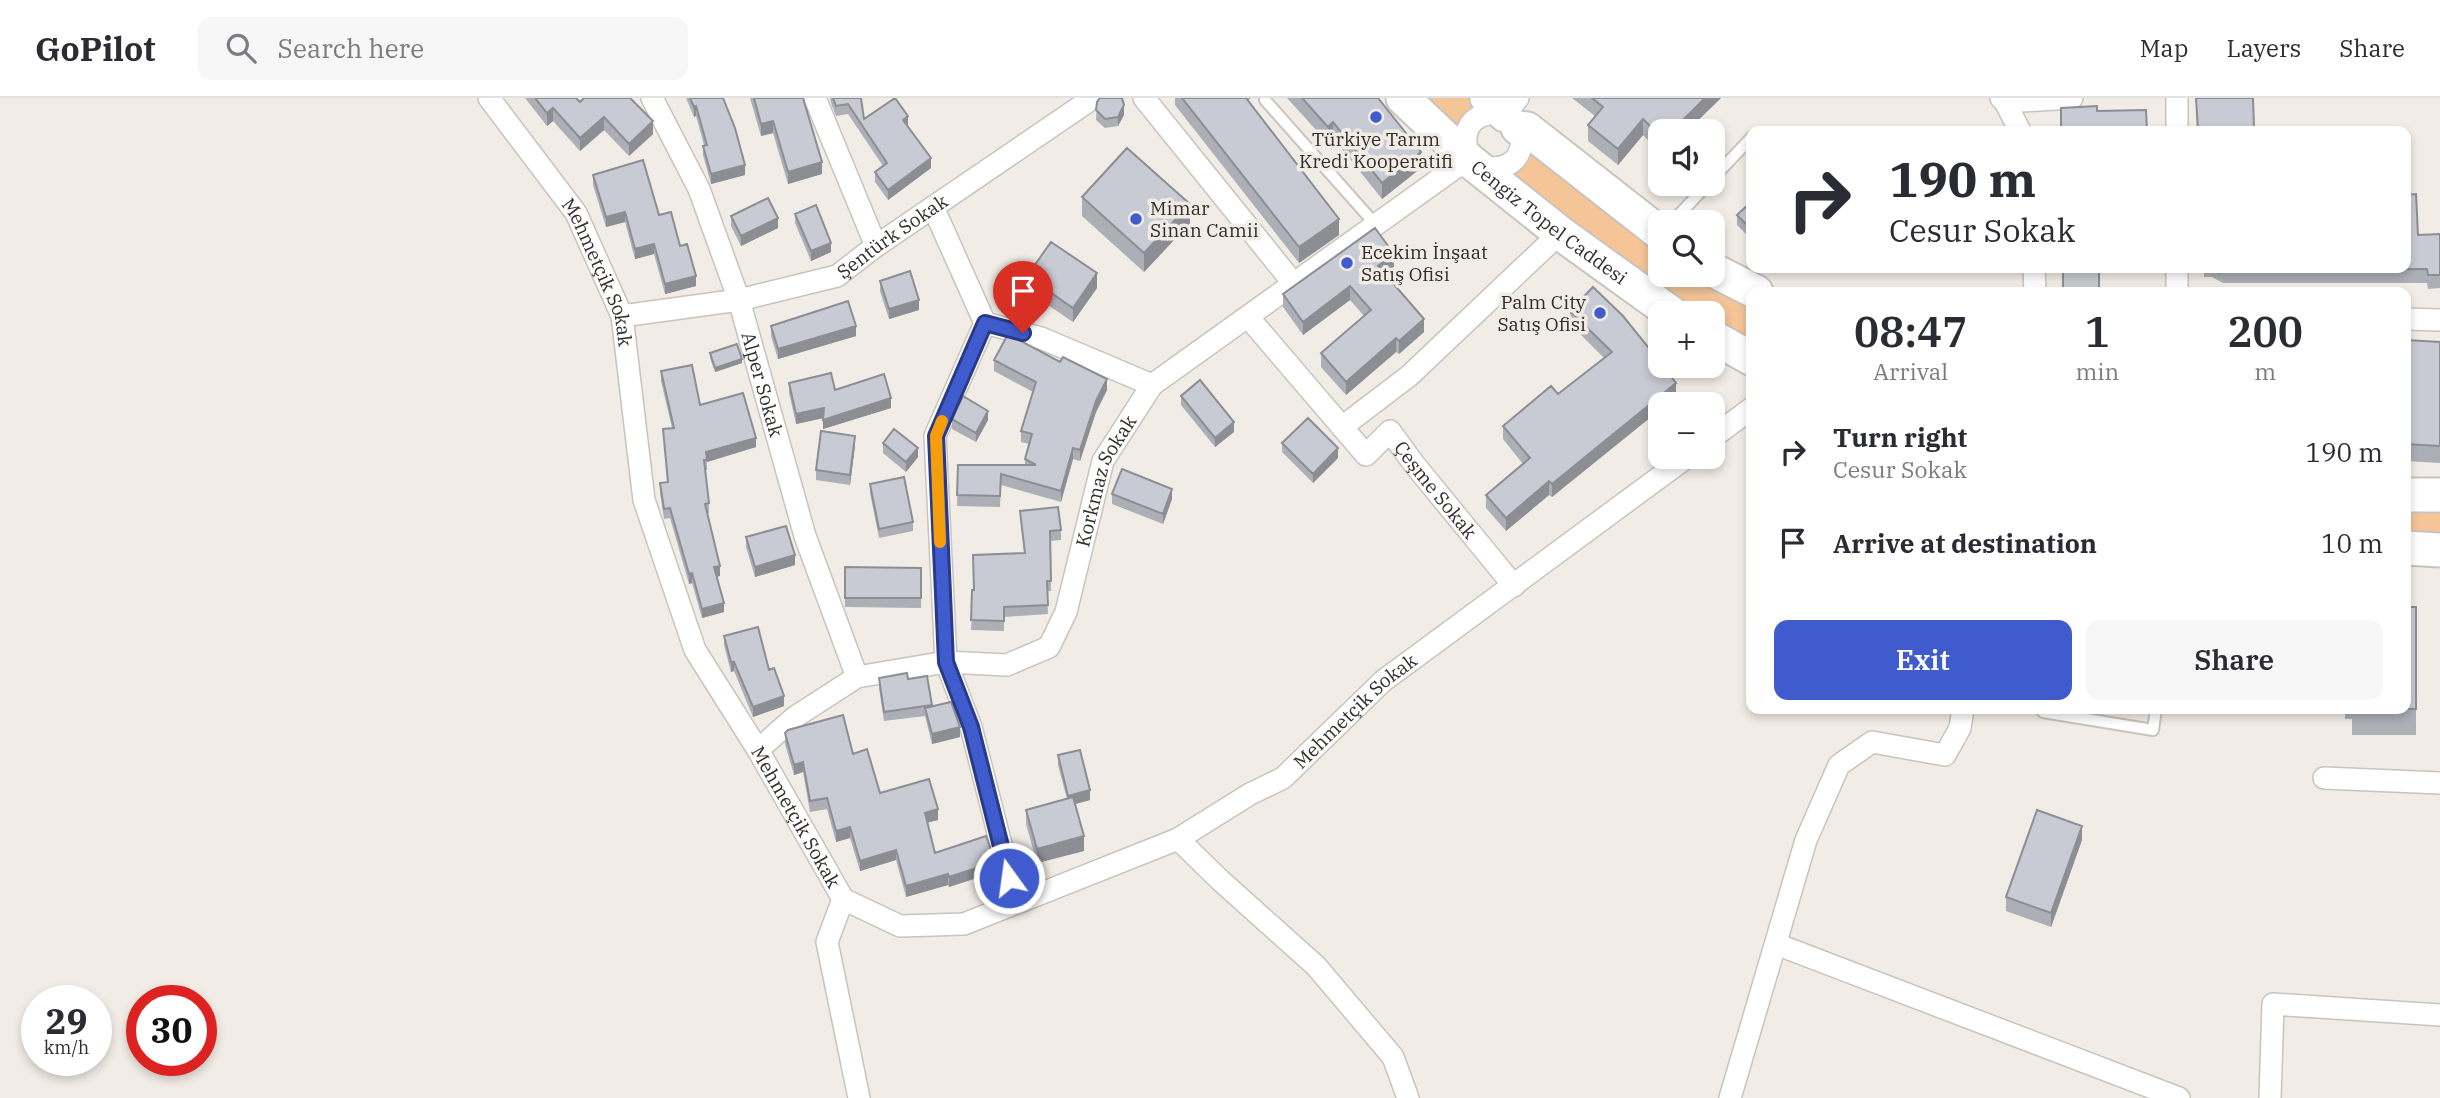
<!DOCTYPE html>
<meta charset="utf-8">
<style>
:root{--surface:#fff;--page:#f7f7f7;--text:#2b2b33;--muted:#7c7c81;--line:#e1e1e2;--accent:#3f5bce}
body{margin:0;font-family:"IBM Plex Serif",serif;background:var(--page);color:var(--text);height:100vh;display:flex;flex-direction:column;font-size:26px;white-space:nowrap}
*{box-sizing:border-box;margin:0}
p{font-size:23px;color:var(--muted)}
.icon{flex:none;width:38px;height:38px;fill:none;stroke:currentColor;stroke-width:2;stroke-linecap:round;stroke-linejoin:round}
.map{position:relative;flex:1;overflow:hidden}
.side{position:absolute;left:1746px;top:189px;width:665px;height:427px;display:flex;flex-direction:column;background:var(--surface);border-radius:14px;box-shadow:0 4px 10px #0003}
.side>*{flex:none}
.top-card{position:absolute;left:1746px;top:28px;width:665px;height:147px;border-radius:14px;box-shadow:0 4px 10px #0003;background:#fff;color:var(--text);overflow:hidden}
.controls{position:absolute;left:1648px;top:21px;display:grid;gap:14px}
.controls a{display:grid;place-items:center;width:77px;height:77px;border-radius:14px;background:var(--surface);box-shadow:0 4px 10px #0003;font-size:35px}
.speed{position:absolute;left:21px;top:887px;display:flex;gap:14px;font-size:35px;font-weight:700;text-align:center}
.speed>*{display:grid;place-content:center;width:91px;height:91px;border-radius:50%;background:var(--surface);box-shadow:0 4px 10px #0003;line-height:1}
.speed small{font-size:18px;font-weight:400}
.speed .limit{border:10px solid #d22;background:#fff;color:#111}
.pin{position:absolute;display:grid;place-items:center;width:60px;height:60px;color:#fff;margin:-72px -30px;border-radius:50% 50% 50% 0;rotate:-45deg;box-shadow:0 0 7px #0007}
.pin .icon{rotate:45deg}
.me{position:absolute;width:77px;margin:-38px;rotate:346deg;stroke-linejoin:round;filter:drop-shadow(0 0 5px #0008)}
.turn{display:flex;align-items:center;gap:24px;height:147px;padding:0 28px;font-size:32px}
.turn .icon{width:91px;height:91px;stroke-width:2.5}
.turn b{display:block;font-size:49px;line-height:60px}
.eta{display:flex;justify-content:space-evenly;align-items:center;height:119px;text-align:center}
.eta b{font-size:42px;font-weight:600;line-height:49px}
.action{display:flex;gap:14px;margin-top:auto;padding:14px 28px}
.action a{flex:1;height:80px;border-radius:14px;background:var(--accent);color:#fff;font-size:28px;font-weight:600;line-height:80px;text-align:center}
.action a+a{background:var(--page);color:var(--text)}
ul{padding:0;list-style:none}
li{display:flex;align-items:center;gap:21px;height:91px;padding:0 28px}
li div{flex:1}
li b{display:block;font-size:26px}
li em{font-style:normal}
header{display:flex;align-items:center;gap:42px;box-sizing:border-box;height:98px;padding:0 35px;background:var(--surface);border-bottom:2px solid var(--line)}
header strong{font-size:33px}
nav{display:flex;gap:38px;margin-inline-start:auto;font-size:24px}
.search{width:490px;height:63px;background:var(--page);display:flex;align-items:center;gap:18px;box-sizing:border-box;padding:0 24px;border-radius:14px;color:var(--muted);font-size:26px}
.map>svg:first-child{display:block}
</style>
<header>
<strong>GoPilot</strong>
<div class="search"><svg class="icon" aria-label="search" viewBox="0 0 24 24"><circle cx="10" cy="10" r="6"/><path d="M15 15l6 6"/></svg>Search here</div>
<nav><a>Map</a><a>Layers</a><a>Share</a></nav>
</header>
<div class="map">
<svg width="2440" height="1000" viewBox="0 0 2440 1000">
<rect width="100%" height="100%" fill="#f2ece6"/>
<path fill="#f5c598" d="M1424 0H1471L1479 8 1458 33Z
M1532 56 1661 153V177H1694L1752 211V244L1713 221V215H1703L1649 183 1515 76Z
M2406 408 2440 409V436L2406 435Z"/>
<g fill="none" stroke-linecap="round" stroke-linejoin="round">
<g stroke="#c9c3bd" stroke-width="14">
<path id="lane" d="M1265 2 1376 127
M1713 80 1752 39
M1672 124 1708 86
M2043 611V614L2153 632 2156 611"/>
</g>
<g stroke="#c9c3bd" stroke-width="24">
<g id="street">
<path id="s1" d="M489 0 576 115 622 218 644 402 695 552 758 652 843 801 900 828 964 826 1178 741 1250 696 1283 680 1383 583 1687 359"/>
<path id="s2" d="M652 0 699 91 739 202 805 438 857 579"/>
<path d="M815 0 876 148"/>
<path d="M1144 0 1294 186"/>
<path d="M2001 0 2005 4 2072 0"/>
<path d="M2005 4 2020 33"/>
<path d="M1496 15C1541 28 1522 90 1470 63 1461 37 1466 17 1496 15Z"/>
<path d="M1505 17 1518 0"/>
<path d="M2177 33V0"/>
<path d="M933 109 985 225 935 338 946 564 971 629 1016 805"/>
<path d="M2034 170 2035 194"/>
<path d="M2177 194V170"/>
<path id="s3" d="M622 218 739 202 837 178 876 148 1093 0"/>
<path id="s4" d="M1248 219 1366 357 1390 333 1414 366 1514 488"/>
<path d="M2406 221 2440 222"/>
<path d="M985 225 1041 240 1152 287"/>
<path d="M1342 329 1409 278 1560 135"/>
<path d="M1713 339 1752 310"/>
<path id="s5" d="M758 652 795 619 857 579 946 564 1007 567 1049 549 1066 514 1103 363 1152 287 1455 70 1470 63"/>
<path d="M2324 680 2440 685"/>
<path d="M1178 741 1220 782 1316 868 1393 959 1408 1000"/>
<path d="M843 801 827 844 859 1000"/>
<path d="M1776 846 2179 1000"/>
<path d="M1730 1000 1806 742 1839 667 1872 644 1945 657 1960 630 1963 611"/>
<path d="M2270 1000 2273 906 2440 917"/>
</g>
</g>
<g stroke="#c9c3bd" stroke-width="37">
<g id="primary">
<path id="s6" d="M1403 0 1470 63 1560 135 1671 215"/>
<path d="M1487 0 1505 17"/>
<path d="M1518 30 1527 31 1661 136"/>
<path d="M1713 172 1756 194"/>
<path d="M1713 239 1752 261"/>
<path d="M2406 397H2440"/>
<path d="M2406 450 2440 452"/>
</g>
</g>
<use href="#lane" stroke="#fff" stroke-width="10"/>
<use href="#street" stroke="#fff" stroke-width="21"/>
<use href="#primary" stroke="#fff" stroke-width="33"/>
</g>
<path fill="#acafb5" d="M525 0H576L580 4 653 36 629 58 604 32 580 53 553 23 547 28Z
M686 0H723L745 77 711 86 703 57V48L704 47 696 18 694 19Z
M750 0H803L822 76 788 86 773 35 761 38Z
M830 0H861L864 21 908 28 931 70 888 102 875 84V74L883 68 848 16 836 18 831 5Z
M1175 0H1251L1248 3 1339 137 1299 165 1175 7Z
M1287 0H1378L1421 70 1382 101 1333 40 1328 45Z
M1572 0H1721L1687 33H1661V55L1643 37 1618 67 1588 43V27L1595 18Z
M2196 0H2253L2254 33H2197Z
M1097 4 1124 17 1118 28 1105 30 1096 22Z
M593 77 659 117 680 148 696 188 665 196 654 156 635 161 625 124 606 129 593 87Z
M1082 99 1190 125 1144 174 1082 118Z
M1752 103V142L1737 127V117Z
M795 116 831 154 811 163 795 125Z
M731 118 778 130 741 148 731 128Z
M2440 136V190L2428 191 2427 185H2223L2212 179H2204V170H2406L2418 137Z
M1394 169 1385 176 1424 234 1399 256 1396 254 1346 297 1321 269V255L1364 218 1350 202 1303 237 1283 209V196Z
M1027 178 1097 190 1073 224 1027 193Z
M880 183 919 212 889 221 880 193Z
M1570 213 1676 298 1667 306H1661L1552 399 1549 397 1506 433 1486 410V397L1523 366 1503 341V328L1558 296 1604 260 1570 226Z
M771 228 856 238 778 261 771 238Z
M2406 242 2440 244V365L2406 363Z
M710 255 742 265 715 274 710 260Z
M994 262 1107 292 1096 314 1080 363 1073 361 1061 404 1001 387 1000 409 957 408 958 367H1025V361L1029 346 1021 344V333L1033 294 994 273Z
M661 273 700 307 756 349 707 364V372H705L709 405V415H708L720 478 717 479 724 514 702 520 692 485 689 486 670 420 664 421 660 395V385L667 384 663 331 672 330 661 283Z
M789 285 835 292 891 310 823 331V320L796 326 789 295Z
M1181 298 1234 334 1215 349 1181 307Z
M952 321 988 322 976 344 952 331Z
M883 345 918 359 906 374 883 355Z
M1282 345 1338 360 1313 385 1282 354Z
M855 347 850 387 816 382V372Z
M870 386 913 424V433L879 440 870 395Z
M1112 396 1172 401 1163 426 1112 406Z
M1020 413 1061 432V442L1050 443 1051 493H1047L1048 516 1004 519V533L971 532 974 492 1024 455Z
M746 439 795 467 755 479 746 449Z
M845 469 921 470V510L845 509Z
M2416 509V637H2352V621H2345V611H2406Z
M724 538 769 572 784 608 753 619 734 573 731 574 724 547Z
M927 578 932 608 960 639 932 646 925 618 884 623 879 590V580L908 581Z
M785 635 853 656 880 695 938 722 927 725 935 755 995 774 949 789 948 787 906 799 896 762 860 773 850 740 836 744 827 711 810 714 803 674 794 677 785 646Z
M1058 657 1090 702 1075 706 1084 753 1037 765 1026 726V712L1067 701 1058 667Z
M2082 742 2051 829 2006 813V799Z"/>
<path fill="#8c8e94" d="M1705 0H1721L1687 33H1672Z
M1124 7V17L1118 28V19Z
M696 8V18L694 19V9Z
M553 10V23L547 28V15Z
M908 18V28L903 22Z
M604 19V32L580 53V40Z
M1643 21V37L1618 67V51Z
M653 23V36L629 58V46Z
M773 23V35L761 38V26Z
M1333 24V40L1328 45V29Z
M1421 54V70L1382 101V85Z
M931 60V70L888 102V92Z
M822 64V76L788 86V74Z
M745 67V77L711 86V76Z
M1190 106V125L1144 174V155Z
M625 114V124L606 129V119Z
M778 120V130L741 148V138Z
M1339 121V137L1299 165V149Z
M831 145V154L811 163V153Z
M654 146V156L635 161V151Z
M1394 156V169L1378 181V168Z
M1097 175V190L1073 224V210Z
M696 178V188L665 196V186Z
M1350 188V202L1303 237V224Z
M919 202V212L889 221V211Z
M1424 221V234L1399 256V243Z
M856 228V238L778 261V251Z
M1396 240V254L1346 297V284Z
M742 261V265L715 274V270Z
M1107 281V292L1096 314 1080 363V352L1096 303Z
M1676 285V298L1667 306H1661V311L1552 399V386Z
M891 300V310L823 331V322Z
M824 310V320L796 326V316Z
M988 313V322L976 344V335Z
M1234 324V334L1215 349V340Z
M855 338V347L850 387V377Z
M756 340V349L707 364 706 354Z
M918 350V359L906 374V364Z
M1073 350V361L1061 404V393Z
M1338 350V360L1313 385V376Z
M1549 383V397L1506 433V420Z
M1172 391V401L1163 426V416Z
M795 457V467L755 479V469Z
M720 468V478L714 479V469Z
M692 475V485L689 486V476Z
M724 505V514L702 520V511Z
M731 564H734V573L731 574Z
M784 598V608L753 619V609Z
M960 629V639L932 646V636Z
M803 664V674L794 677V667Z
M1090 692V702L1068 708V698Z
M938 711V722L925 725V715Z
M2082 728V742L2051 829V815Z
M850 729V740L836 744V733Z
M1084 738V753L1037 765V751Z
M896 752V762L860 773V763Z
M995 764V774L949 789V779Z
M948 776V787L906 799V788Z"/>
<path fill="#c8cbd3" stroke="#8c8e94" stroke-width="2" d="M535 0H576L580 4 584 0H630L653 23 629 46 604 19 580 40 553 10 547 15Z
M690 0H723L735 30 745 67 711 76 703 48 707 47 696 8 694 9Z
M754 0H803L822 64 788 74 773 23 761 26Z
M833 0H861L864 21 895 0 908 18 903 22 931 60 888 92 875 74 887 65 848 6 836 8Z
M1100 0H1122L1124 7 1118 19 1105 21 1096 12 1097 4Z
M1182 0H1246L1339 121 1299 149Z
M1302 0H1378L1421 54 1382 85 1333 24 1328 29Z
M1592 0H1705L1672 33H1661V39L1643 21 1618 51 1588 27 1603 9Z
M2196 0H2253L2254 30H2246V33H2200V32H2198Z
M2097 8V13L2146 12 2147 33H2061V10Z
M1127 50 1190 106 1144 155 1082 99Z
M643 62 659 117 671 114 680 148 687 146 696 178 665 186 654 146 635 151 625 114 606 119 593 77Z
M2416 96 2418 137 2440 136V177H2428L2427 171 2223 172 2219 170H2406V97Z
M768 100 778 120 741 138 731 118Z
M1752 103V132L1737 117Z
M816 107 831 145 811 153 795 116Z
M1375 130 1394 156 1378 168 1424 221 1399 243 1396 240 1346 284 1321 255 1371 212 1350 188 1303 224 1283 196Z
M1051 144 1097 175 1073 210 1027 178Z
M2063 170H2099V194H2063Z
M910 173 919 202 889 211 880 183Z
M1593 189 1623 218 1661 265V268H1663L1676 285 1552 386 1549 383 1506 420 1486 397 1530 360 1503 328 1551 288 1558 296 1612 254 1570 213Z
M848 203 856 228 778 251 771 228Z
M1008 236 1060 264 1063 259 1107 281 1096 303 1080 352 1073 350 1061 393 1001 376 1000 398 957 397 958 367H1036L1025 361 1032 336 1021 333 1036 284 994 262Z
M2406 242 2440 244V348L2406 346Z
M737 246 742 261 715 270 710 255Z
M692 267 700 307 743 295 756 340 706 354 707 362H704L709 405 705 406 720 468 714 469 724 505 702 511 692 475 689 476 670 410 664 411 660 385 668 384 663 331 674 330 661 273Z
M831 275 835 292 884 276 891 300 823 322 824 310 796 316 789 285Z
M1200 282 1234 324 1215 340 1181 298Z
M963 298 988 313 976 335 952 321Z
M1308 320 1338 350 1313 376 1282 345Z
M894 331 918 350 906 364 883 345Z
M821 333 855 338 850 377 816 372Z
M1122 371 1172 391 1163 416 1112 396Z
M904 379 913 424 879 431 870 386Z
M1058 409 1061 432 1050 433 1051 483H1047L1048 507 1004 509V523L971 522 972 492H974L973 457 1025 455 1020 413Z
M786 428 795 457 755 469 746 439Z
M845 469 921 470V500H845Z
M2406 509H2416V611H2406Z
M758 529 769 572 774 570 784 598 753 609 734 564H731L724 538Z
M907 575 908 581 927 578 932 607 884 614 879 580Z
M951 604 960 629 932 636 925 610Z
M843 617 853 656 867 651 880 695 929 681 938 711 925 715 935 755 986 738 995 764 949 779 948 776 906 788 896 752 860 763 850 729 836 733 827 700 810 703 803 664 794 667 785 635 788 632Z
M1080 652 1090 692 1068 698 1058 657Z
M1073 699 1084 738 1037 751 1026 712Z
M2037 712 2082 728 2051 815 2006 799Z"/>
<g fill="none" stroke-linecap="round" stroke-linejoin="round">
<g stroke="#293b86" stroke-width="18">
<path id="route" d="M1009 780 971 629 946 564 936 338 985 225 1023 235"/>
</g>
<use href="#route" stroke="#3f5bce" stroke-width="12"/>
<path stroke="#f59e0b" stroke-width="12" d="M940 444 936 338 942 323"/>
</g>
<g fill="#3f5bce" stroke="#f2ece6" stroke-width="2.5">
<circle cx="1376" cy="19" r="7"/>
<circle cx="1136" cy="121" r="7"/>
<circle cx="1347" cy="165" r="7"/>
<circle cx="1600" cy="215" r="7"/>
</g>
<g text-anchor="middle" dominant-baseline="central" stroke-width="7" stroke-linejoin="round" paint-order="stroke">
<g font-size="19" fill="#312e2c" stroke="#f2ece6" text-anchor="start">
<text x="1376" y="41" text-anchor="middle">Türkiye Tarım<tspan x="1376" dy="22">Kredi Kooperatifi</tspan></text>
<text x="1150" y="110">Mimar<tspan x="1150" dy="22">Sinan Camii</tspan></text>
<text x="1361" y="154">Ecekim İnşaat<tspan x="1361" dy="22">Satış Ofisi</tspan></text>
<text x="1586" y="204" text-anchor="end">Palm City<tspan x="1586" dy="22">Satış Ofisi</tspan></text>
</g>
<g font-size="19" fill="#312e2c" stroke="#f2ece6">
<text stroke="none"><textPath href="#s6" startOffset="192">Cengiz Topel Caddesi</textPath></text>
<text stroke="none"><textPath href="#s3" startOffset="287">Şentürk Sokak</textPath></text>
<text stroke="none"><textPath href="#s1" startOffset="208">Mehmetçik Sokak</textPath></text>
<text stroke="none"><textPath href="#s2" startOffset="308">Alper Sokak</textPath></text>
<text stroke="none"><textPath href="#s5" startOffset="497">Korkmaz Sokak</textPath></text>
<text stroke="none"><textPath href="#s4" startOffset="290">Çeşme Sokak</textPath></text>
<text stroke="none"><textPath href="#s1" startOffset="1468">Mehmetçik Sokak</textPath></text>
<text stroke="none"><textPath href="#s1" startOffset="796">Mehmetçik Sokak</textPath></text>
</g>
</g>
</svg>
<div class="controls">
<a><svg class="icon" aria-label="sound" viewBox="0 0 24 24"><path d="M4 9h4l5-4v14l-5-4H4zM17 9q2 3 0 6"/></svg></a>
<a><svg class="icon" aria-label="search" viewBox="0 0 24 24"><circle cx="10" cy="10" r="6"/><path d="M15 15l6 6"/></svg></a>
<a>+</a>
<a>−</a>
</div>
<div class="speed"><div>29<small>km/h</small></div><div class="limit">30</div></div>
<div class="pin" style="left:1023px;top:235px;background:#d93025"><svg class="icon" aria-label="arrive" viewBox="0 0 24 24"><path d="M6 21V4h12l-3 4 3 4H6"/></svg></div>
<svg class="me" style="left:1009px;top:780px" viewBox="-20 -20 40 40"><circle r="17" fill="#3f5bce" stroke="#fff" stroke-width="3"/><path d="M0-11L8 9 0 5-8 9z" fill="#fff"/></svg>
<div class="top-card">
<div class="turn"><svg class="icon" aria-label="right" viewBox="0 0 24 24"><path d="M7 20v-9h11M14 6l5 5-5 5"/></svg><div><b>190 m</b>Cesur Sokak</div></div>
</div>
<section class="side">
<div class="eta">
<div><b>08:47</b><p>Arrival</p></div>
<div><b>1</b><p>min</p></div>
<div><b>200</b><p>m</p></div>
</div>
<ul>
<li><svg class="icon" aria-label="right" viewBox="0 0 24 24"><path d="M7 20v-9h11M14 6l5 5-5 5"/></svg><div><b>Turn right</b><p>Cesur Sokak</p></div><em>190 m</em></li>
<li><svg class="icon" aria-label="arrive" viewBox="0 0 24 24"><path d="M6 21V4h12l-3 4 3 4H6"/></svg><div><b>Arrive at destination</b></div><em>10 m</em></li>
</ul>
<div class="action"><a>Exit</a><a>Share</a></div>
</section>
</div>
